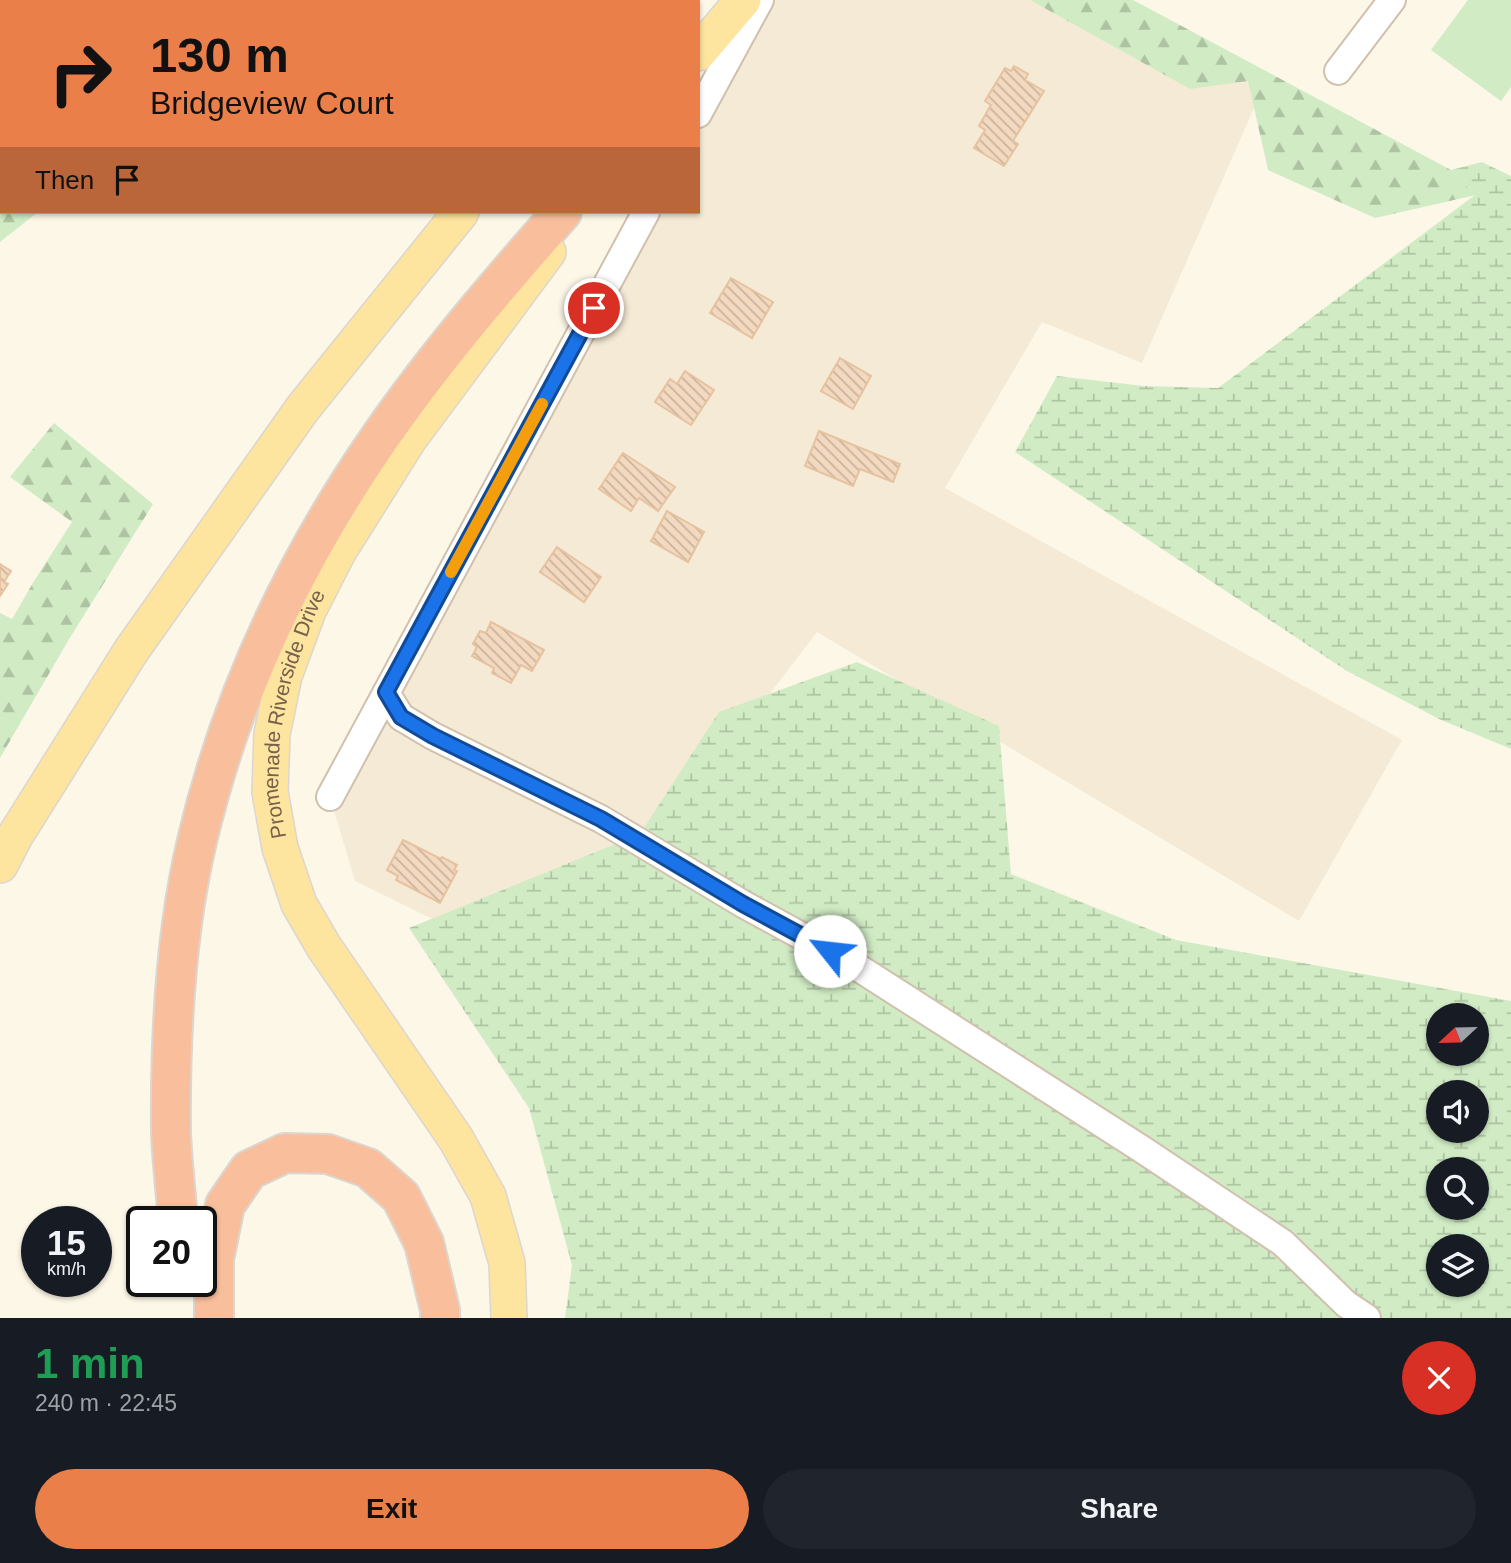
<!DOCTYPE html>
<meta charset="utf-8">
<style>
:root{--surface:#171b24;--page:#20242c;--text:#f1f3f6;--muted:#9ea1a6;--accent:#ea7f4a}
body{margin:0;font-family:Arial,sans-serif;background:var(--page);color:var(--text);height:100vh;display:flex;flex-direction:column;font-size:26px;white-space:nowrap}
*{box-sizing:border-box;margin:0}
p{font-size:23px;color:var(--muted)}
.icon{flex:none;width:38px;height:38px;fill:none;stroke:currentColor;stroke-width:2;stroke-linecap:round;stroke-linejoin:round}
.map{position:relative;height:1318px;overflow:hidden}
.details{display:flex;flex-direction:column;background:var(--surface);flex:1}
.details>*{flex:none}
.hud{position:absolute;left:0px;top:0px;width:700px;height:214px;box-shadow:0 2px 5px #0004;background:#ea7f4a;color:#111;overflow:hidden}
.needle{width:46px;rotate:248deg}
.fabs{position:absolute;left:1426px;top:1003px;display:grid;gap:14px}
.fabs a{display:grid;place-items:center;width:63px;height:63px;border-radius:50%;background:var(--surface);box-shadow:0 2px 5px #0004;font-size:35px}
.speed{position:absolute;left:21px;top:1206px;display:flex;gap:14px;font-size:35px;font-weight:700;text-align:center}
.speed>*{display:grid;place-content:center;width:91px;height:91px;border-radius:50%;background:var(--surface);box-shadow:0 2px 5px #0004;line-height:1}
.speed small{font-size:18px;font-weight:400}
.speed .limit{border:4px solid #111;border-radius:10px;background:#fff;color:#111}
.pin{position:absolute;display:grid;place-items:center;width:60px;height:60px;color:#fff;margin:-30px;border:4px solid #fff;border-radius:50%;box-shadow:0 2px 7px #0007}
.me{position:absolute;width:77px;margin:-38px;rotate:299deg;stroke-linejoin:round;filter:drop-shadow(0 0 5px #0008)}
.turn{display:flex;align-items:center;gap:24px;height:147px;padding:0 35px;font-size:32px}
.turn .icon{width:91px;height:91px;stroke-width:2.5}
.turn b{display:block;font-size:49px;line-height:60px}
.then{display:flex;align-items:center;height:66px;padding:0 35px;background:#0003;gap:14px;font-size:26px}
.round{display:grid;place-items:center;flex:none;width:74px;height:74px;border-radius:37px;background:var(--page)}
.overview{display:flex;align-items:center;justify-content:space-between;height:119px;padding:0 35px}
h1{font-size:42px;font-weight:800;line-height:52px;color:#1e9e55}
.cta{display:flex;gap:14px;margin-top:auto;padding:14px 35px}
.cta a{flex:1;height:80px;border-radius:42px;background:var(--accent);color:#111;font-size:28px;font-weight:800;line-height:80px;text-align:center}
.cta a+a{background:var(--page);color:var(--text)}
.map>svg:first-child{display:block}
</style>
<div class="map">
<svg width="1511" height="1318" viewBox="0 0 1511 1318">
<defs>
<pattern id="forest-firs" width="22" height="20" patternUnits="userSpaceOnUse" patternTransform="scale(1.75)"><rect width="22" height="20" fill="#d1ecc5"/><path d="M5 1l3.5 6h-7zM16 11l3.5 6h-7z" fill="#aec3a2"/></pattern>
<pattern id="wetland-marsh" width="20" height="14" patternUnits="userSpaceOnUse" patternTransform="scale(1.75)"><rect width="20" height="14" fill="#d1ecc5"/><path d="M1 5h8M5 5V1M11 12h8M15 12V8" fill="none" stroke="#aec3a2"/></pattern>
<pattern id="building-back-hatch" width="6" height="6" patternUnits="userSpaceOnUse" patternTransform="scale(1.75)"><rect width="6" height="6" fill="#f3d9bf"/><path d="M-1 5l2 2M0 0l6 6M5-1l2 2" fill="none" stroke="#cab39d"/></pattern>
</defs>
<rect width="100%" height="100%" fill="#fdf7e8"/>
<path fill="#f5ead6" d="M760 0H1129L1268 76 1142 363 1042 322 945 488 1402 740 1299 921 817 632 746 725 514 959 355 881 330 797 646 212H698V114Z"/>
<path fill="#d1ecc5" d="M1468 0H1511V87L1501 101 1431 50Z"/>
<path fill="url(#forest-firs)" d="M1030 0H1133L1451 170 1476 195 1375 218 1268 170 1248 81 1190 89Z
M0 35 2 36V212H38L0 242Z
M54 423 153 504 68 641 0 758V613L12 619 34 581 72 522 10 477Z"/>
<path fill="url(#wetland-marsh)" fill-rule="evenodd" d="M1482 162 1511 176V749L1439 719 1347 671 1015 452 1057 376 1144 386 1218 388 1475 195 1451 170Z
M857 662 999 726 1011 874 1176 940 1511 1001V1318H565L572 1265 529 1108 409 928 640 834 719 712ZM1438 1015H1477V1054H1438ZM1438 1092H1477V1130H1438ZM1438 1169H1477V1208H1438ZM1438 1246H1477V1284H1438Z"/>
<path fill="url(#building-back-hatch)" stroke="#e7c29e" stroke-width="2" d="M1014 66 1028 74 1025 80 1044 91 1013 141 1018 144 1004 166 974 148 985 130 979 126 991 105 985 101 1005 68 1011 71Z
M731 278 773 302 752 338 710 313Z
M840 358 871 376 853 409 821 391Z
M685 371 714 390 691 425 655 402 670 379 677 384Z
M819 431 900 464 893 482 860 469 853 486 805 466Z
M623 453 675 487 658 511 639 498 631 511 599 489Z
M667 511 704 532 688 562 651 541Z
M557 547 601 577 584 602 540 572Z
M0 564 11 571 4 582 8 584 0 596Z
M491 622 544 650 532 671 521 665 511 683 492 673 494 668 472 656 477 647 473 644 480 631 486 633Z
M403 840 441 859 442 857 457 865 454 870 457 871 440 903 396 880 398 876 387 870Z"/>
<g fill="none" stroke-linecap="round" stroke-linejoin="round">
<g stroke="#d0c0ad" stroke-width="30">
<path id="minor" d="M1338 71 1392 0
M698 114 760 0
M386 693 401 717 433 736 601 819 743 904 851 963 1140 1148 1283 1243 1346 1304 1367 1318
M330 797 646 212"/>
</g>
<g stroke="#dcd6d0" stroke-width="38">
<g id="major">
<path d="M655 2 657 0"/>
<path d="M698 53 743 0"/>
<path d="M0 865 15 836 131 651 303 408 461 212"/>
<path id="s1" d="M509 1318 507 1263 488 1196 456 1139 324 947 299 904 280 848 270 792 272 734 284 676 308 611 338 552 409 439 548 252"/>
</g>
</g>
<g stroke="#dcd6d0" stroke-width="42">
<path id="highway" d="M178 1222C176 1192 172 1162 171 1132 170 1037 175 934 197 841 231 696 294 562 379 439 434 359 498 285 562 212
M214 1318V1259L225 1205 249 1170 285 1153 328 1154 368 1168 401 1197 424 1243 440 1310V1318"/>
</g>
<use href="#minor" stroke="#fff" stroke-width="26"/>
<use href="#major" stroke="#fde49f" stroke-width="35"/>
<use href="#highway" stroke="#f9bf9d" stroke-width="38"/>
</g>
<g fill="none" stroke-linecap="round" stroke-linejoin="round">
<g stroke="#114b97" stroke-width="18">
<path id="route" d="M594 308 386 692 401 717 433 736 601 819 743 904 830 951"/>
</g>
<use href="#route" stroke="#1a73e8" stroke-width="12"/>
<path stroke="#f59e0b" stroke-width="12" d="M451 572 542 404"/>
</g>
<g text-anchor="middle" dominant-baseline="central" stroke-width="6" stroke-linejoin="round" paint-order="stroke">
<g font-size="21" fill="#79604b" stroke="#fffaef">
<text stroke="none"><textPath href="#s1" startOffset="670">Promenade Riverside Drive</textPath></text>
</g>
</g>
</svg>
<div class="fabs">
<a><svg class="needle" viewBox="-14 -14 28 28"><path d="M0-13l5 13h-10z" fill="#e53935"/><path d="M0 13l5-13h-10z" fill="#9ea1a6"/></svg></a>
<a><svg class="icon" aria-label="sound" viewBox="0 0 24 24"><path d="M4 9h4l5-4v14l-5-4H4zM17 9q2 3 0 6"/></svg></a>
<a><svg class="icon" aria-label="search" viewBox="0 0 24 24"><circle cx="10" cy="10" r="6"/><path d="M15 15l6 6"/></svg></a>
<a><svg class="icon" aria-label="layers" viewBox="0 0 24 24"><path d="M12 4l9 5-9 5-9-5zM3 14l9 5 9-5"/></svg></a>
</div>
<div class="speed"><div>15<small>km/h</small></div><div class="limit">20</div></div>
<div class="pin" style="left:594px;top:308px;background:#d93025"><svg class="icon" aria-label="arrive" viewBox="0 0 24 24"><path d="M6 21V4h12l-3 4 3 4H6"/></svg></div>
<svg class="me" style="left:830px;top:951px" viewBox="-20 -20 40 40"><circle r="19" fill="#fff"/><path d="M0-13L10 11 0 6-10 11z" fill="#1a73e8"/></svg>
<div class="hud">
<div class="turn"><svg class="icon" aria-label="right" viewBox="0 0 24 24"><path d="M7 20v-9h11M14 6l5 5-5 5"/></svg><div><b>130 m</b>Bridgeview Court</div></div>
<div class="then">Then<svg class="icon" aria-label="arrive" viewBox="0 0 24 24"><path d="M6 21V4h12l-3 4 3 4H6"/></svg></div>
</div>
</div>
<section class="details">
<div class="overview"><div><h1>1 min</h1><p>240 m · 22:45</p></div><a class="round" style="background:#d93025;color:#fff"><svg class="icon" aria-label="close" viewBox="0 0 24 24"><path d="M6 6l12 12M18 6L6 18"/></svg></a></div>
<div class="cta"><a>Exit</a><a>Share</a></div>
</section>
